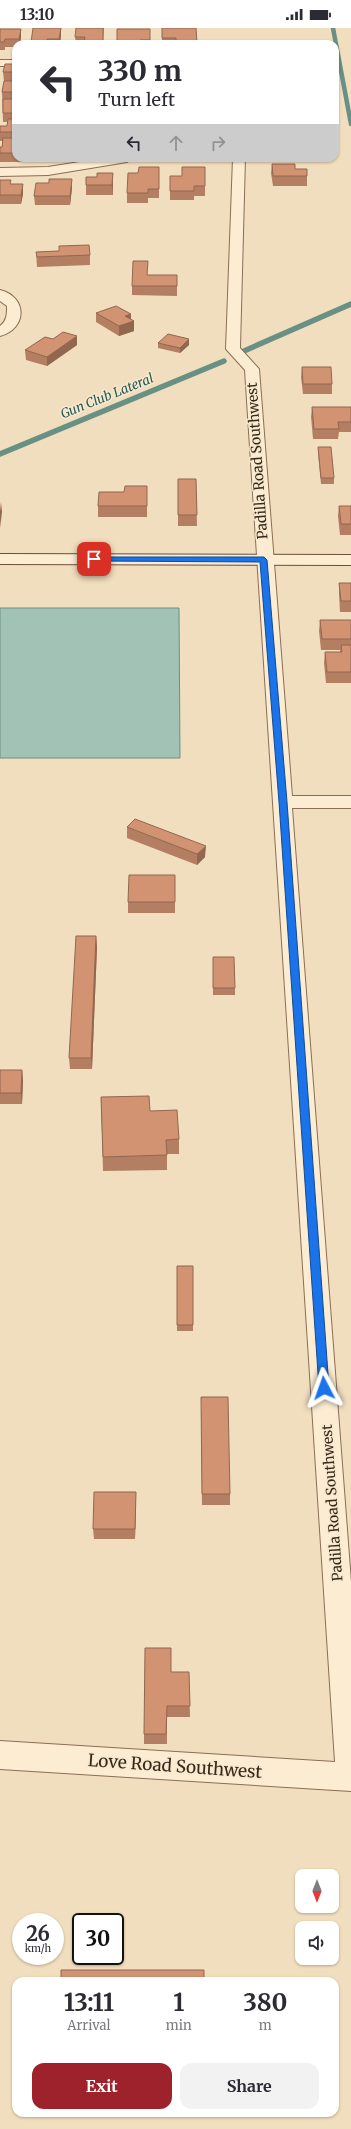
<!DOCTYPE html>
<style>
:root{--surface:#fff;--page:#f2f2f3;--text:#2b2b33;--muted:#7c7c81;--accent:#9d222b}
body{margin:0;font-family:Merriweather,serif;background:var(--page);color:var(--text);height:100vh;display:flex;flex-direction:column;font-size:15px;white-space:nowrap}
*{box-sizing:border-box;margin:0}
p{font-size:13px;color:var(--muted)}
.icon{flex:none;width:22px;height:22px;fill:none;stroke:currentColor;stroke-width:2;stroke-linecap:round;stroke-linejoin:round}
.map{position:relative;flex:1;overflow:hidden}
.drawer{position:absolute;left:12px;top:1949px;width:327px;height:140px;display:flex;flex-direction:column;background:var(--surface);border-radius:12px;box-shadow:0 1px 3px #0004}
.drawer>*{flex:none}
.top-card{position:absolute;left:12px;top:12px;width:327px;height:122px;border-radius:12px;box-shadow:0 1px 3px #0004;background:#fff;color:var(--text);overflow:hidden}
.needle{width:26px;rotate:180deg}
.tools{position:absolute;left:295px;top:1841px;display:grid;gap:8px}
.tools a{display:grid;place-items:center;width:44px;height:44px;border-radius:8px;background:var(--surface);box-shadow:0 1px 3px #0004;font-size:20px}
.speed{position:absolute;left:12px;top:1885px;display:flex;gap:8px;font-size:20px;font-weight:700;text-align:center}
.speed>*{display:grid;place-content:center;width:52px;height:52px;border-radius:50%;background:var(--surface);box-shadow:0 1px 3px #0004;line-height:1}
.speed small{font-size:10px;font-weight:400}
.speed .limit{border:2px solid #111;border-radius:6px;background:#fff;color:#111}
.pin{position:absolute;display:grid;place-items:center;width:34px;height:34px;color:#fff;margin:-17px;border-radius:8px;box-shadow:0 2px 6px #0006}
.me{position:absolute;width:44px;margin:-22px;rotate:356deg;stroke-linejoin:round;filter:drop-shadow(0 0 3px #0008)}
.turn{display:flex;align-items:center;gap:14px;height:84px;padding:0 20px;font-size:18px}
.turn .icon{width:52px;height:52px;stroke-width:2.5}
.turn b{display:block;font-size:28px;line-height:34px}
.lanes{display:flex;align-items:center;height:38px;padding:0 20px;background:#0003;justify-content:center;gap:20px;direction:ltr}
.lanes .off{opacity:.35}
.eta{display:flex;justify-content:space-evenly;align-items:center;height:68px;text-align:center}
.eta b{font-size:24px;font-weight:700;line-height:28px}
.primary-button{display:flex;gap:8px;margin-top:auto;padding:8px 20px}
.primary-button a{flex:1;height:46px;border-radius:12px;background:var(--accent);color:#fff;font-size:16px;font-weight:700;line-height:46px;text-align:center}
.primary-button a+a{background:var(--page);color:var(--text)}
.status{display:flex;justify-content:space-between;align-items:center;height:28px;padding:0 20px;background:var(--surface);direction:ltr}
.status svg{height:11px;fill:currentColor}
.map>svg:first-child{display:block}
</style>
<div class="status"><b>13:10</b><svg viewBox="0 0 49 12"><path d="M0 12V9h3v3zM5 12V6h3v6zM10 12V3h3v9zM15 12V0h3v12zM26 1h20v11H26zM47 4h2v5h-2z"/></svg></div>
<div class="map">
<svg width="351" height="2101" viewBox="0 0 351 2101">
<rect width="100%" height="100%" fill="#f1debe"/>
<path fill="#a2c2b6" stroke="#699084" d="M0 580H179L180 730H0Z"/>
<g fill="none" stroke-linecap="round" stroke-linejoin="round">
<path stroke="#699084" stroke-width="4.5" d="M333 0 351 96"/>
<path stroke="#699084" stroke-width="5.5" d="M244 323 351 276
M0 426 224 333"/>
<g stroke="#8a6e56" stroke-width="2">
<path id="street" d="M0 32H16V38H0Z
M105 130H133L127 134 48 147 0 148V140L48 139Z
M233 130H245L240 320 259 341 292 768H351V780H292L351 1554V1763L0 1741V1713L335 1734 245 342 226 321Z
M0 262C28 269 27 301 0 308V298C7 293 7 286 7 278L0 273Z"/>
</g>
<g stroke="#6c4f39" stroke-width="2">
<path id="secondary" d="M0 526 351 527V537L0 536Z"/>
</g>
<use href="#street" fill="#fbecd2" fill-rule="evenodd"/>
<use href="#secondary" fill="#fbecd2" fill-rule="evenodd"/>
</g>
<path fill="#b47e62" d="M61 0V7L60 16H31V14Z
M104 0 103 16H76L75 9Z
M162 0H196L197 16H162Z
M0 1H21V9L20 16H16V19H5V22H0Z
M117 1H150V16H117Z
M16 36V53H4L3 44Z
M16 53V130H36V134H0V119H2V113H0V98H7L8 94H3L2 64Z
M272 136 295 141 307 148V158H273L271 145Z
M159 139V170H148V175H127V165Z
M170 148 205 158V168H194V172H170Z
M0 152 11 156 23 166 21 176H0Z
M113 154V167H86V157Z
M49 155 72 160 70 177H35L34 168Z
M59 223 90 227V237L37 239 36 224Z
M148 247H177V268L132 267V258Z
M96 285 131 286V292L134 293V303L119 308 96 294Z
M77 308V317L47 338 26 332 25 322 53 311Z
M158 315 189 317 180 325 158 320Z
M302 339 332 356V366H303L301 349Z
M312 379H351V404H339L338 411H313L311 389Z
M318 419 334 450V456H321L318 425Z
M178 451H196L197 498H178Z
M147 458V489H98V478L124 464Z
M339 478H351V507H340L338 488Z
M339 555H351V584H340L339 566Z
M320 592H351V655H326L324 635 325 624H340V622H321L319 603Z
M127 799 205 829 197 837 127 810Z
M175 847V885H128V874Z
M96 908 97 919 92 1041H70L69 1030Z
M213 929 235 960V967H213Z
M0 1042H22L23 1053 22 1076H0Z
M101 1069 150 1083 179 1111V1126H167V1142L103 1143Z
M177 1238H193V1303H177Z
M201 1380 230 1466V1477H202Z
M136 1475 135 1511H94L93 1501Z
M171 1644H189L190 1689H167V1716H144V1706Z"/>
<path fill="#926750" d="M61 0V7L60 16 59 11Z
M21 1V9L20 16H19V11Z
M113 145V167L112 157Z
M72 151V160L70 177V168Z
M23 156V166L21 176V167Z
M131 286V294L134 293V303L119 308V298L125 288Z
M77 308V317L47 338V329Z
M189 311V317L180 325V320Z
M1 474 2 484 0 500V483Z
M206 818 205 829 197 837V826Z
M96 908 97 919 92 1041 91 1030Z
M22 1042 23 1053 22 1076 21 1065Z
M136 1464V1475L135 1511V1501Z"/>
<path fill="#d19372" stroke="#926750" d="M33 0H61L59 11H47V14H31Z
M76 0H103V14H84L85 9H75Z
M162 0H196L197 15H176V10H162Z
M0 1H21L19 11H5L4 14H0Z
M117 1H150V12H140V14H117Z
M5 36H16V44H3Z
M4 53H16V64H2Z
M3 71H16V85H3Z
M8 91H16V104H0V98H7Z
M3 110H16V125H0V119H2Z
M272 136H295V141H307V148H273Z
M139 139H159V161H148V165H127L128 145H138Z
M182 139H205V158H194V163H170V148H182Z
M97 145H113L112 157H86V149H97Z
M49 151H72L70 168H34L36 155H49Z
M0 152H11L10 156H23L21 167H0Z
M89 217 90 227 37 229 36 224 59 223V218Z
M133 233H148L147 247H177V258H132Z
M116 278 131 286 125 288 134 293 119 298 96 285Z
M63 304 77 308 47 329 25 322 45 309 53 311Z
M168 306 189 311 180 320 158 315Z
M302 339H331L332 356H303Z
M312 379H351V394H338L339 401H314Z
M318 419H331L334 450H321Z
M178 451H196L197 487H178Z
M125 458H147V478H98L99 464H124Z
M339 478H351V496H341Z
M339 555H351V573H341Z
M320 592H351V611H322Z
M341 617H351V644H327L325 624H342Z
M135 791 206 818 197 826 127 799Z
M129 847H175V874H128Z
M76 908H96L91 1030H69Z
M213 929H234L235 960H213Z
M0 1042H22L21 1065H0Z
M149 1068 150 1083 177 1082 179 1111 166 1112 167 1127 103 1129 101 1069Z
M177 1238H193V1297H177Z
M201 1369H228L230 1466H202Z
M94 1464H136L135 1501H93Z
M145 1620H171V1644H189L190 1678H167L166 1706H144Z
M61 1942H204V1953H61Z"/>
<path fill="#1a73e8" stroke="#114b97" d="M264 529 267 532 287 774 329 1360 324 1365 319 1360 279 774 260 534 94 533 91 531 94 529Z"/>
<g text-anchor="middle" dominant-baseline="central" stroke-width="3" stroke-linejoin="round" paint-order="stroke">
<g font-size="13" font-style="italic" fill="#2a5953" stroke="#f7e9ce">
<text transform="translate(107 368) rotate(-22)">Gun Club Lateral</text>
</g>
<g font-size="14" fill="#38281b" stroke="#f7e9ce">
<text transform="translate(257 433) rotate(-94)">Padilla Road Southwest</text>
<text transform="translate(332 1475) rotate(-94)">Padilla Road Southwest</text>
</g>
<g font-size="17" fill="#38281b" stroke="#f7e9ce">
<text transform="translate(175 1738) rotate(4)">Love Road Southwest</text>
</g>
</g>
</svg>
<div class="tools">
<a><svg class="needle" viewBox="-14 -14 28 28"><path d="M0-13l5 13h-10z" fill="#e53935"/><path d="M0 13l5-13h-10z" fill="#7c7c81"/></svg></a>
<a><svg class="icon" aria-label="sound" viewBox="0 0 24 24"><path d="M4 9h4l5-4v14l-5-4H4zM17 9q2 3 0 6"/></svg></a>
</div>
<div class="speed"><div>26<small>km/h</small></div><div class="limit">30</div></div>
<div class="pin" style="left:94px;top:531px;background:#d93025"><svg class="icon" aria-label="arrive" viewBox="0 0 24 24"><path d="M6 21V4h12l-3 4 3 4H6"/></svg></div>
<svg class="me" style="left:324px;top:1360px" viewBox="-20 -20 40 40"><path d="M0-17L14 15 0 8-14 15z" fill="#1a73e8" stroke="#fff" stroke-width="4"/></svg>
<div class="top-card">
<div class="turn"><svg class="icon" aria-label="left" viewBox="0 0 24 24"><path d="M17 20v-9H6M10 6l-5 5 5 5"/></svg><div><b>330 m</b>Turn left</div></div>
<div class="lanes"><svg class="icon" aria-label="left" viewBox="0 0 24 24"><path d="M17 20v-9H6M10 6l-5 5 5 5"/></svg><svg class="icon off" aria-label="ahead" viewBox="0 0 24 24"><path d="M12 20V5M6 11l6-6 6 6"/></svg><svg class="icon off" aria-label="right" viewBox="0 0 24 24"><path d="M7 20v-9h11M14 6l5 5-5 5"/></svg></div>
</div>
<section class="drawer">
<div class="eta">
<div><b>13:11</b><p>Arrival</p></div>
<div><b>1</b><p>min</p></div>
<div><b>380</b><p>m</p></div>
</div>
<div class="primary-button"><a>Exit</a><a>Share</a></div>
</section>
</div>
